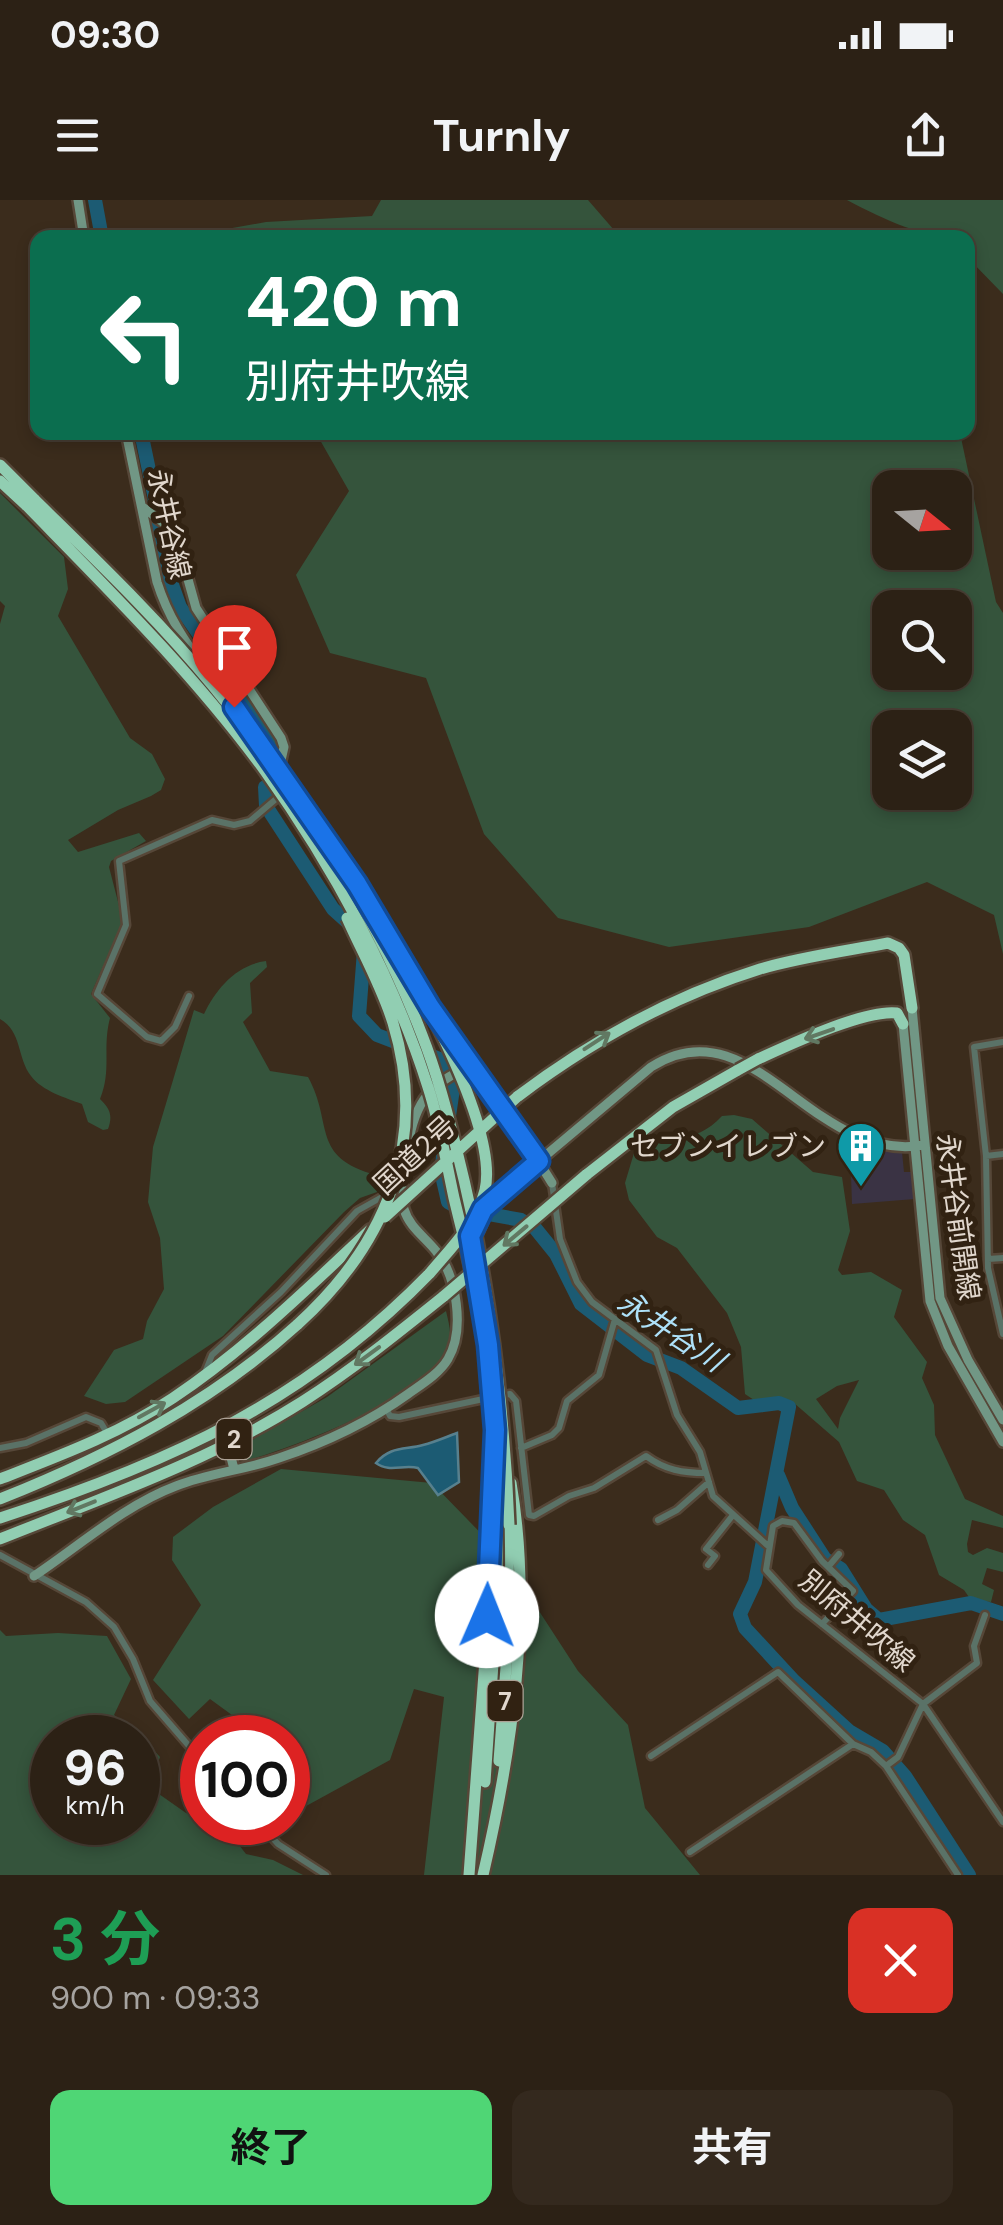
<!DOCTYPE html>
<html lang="ja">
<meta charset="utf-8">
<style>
:root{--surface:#2c2115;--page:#34291e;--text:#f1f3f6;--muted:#a6a3a0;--line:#483e34;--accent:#4fd675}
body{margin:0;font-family:"DM Sans","Noto Sans JP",sans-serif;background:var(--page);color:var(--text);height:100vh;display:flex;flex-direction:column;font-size:38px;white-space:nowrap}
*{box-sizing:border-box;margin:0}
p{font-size:32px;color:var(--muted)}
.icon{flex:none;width:55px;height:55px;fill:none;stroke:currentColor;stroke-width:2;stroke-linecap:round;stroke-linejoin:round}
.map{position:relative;height:1675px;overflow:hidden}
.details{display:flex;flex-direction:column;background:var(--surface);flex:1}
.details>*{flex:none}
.top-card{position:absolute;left:30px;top:30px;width:945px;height:210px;border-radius:20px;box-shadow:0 5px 15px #0003,0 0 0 2px var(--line);background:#0b6e4f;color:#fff;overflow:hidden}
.needle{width:65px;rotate:108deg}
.fabs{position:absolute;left:872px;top:270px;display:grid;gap:20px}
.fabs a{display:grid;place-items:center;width:100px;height:100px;border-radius:20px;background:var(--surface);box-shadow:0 5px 15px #0003,0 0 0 2px var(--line);font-size:50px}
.speed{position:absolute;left:30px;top:1515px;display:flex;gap:20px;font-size:50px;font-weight:700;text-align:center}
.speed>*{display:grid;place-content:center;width:130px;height:130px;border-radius:50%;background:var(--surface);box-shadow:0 5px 15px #0003,0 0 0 2px var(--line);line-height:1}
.speed small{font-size:25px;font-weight:400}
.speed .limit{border:15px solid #d22;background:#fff;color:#111}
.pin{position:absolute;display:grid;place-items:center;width:85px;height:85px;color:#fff;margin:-102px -42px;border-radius:50% 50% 50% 0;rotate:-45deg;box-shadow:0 0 10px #0007}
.pin .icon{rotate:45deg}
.me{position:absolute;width:110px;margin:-55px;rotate:1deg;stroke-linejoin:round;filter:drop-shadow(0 0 8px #0008)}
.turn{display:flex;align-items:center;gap:35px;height:210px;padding:0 50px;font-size:45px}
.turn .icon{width:130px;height:130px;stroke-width:2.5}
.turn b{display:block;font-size:70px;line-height:85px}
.round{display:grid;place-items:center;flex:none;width:105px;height:105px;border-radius:20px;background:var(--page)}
.overview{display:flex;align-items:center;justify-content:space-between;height:170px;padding:0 50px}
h1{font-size:60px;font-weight:700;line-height:75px;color:#1e9e55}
.primary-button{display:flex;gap:20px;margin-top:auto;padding:20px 50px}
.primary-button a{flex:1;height:115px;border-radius:20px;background:var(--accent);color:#111;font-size:40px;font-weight:700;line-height:115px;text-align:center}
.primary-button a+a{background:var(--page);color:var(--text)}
.status{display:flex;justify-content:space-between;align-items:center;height:70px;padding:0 50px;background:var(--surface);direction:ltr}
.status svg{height:28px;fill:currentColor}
header{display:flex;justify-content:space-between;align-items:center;height:130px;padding:0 50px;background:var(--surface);font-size:45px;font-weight:700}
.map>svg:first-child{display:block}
</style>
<div class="status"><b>09:30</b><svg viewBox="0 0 49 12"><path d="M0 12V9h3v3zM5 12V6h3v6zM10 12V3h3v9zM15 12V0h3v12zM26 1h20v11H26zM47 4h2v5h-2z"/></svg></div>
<header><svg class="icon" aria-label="menu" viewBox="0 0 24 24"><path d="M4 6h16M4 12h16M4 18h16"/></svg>Turnly<svg class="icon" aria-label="share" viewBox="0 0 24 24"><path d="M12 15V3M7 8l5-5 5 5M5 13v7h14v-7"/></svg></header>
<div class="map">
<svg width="1003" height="1675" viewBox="0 0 1003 1675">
<rect width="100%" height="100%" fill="#3b2c1c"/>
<path fill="#3a3344" d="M850 946 883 954V949L902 952 904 972H912L915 999 852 1004Z"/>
<path fill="#35543c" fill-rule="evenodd" d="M381 0H588L614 30 667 37H182L266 22 372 16Z
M847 0H1003V94L968 58V38C922 38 887 21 847 0Z
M316 233H960L996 402 1003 413V754L994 715 927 682 809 727 669 747 558 718 484 634 426 478 330 453 296 375 349 291ZM890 288H955V352H890ZM890 408H955V472H890ZM890 528H955V592H890Z
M0 293 64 357 68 389 58 416 130 538 152 554 165 579 161 590 151 596 118 610 68 640 78 652 139 633 146 641 111 661 109 667 123 721 91 794 110 818C102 849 112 869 100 899 110 909 113 915 108 929L103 930 88 922 82 904C66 898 42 891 31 876 17 858 22 831 0 819V424L5 406 0 401Z
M266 761 267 767 250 783 252 813 243 822 270 871 308 877C334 924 310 957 376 975L377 992 360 998 344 1012 223 1136 125 1202 106 1204 84 1196 114 1150 143 1139 147 1121 164 1089 160 1038 148 1002 153 947 194 810 204 814C216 789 236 765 266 761Z
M734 915 752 919 813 972 842 977 850 1031 838 1070 842 1075 871 1072 902 1090 894 1117 927 1162 922 1178 934 1205 935 1235 965 1299 1003 1316V1328L972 1320 967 1344 968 1352 973 1355 987 1348 1003 1353V1372L987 1368 982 1384 994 1390 991 1402 971 1400 964 1390 939 1375 925 1335 903 1320 884 1290 857 1281 839 1242 794 1203 772 1199 754 1200 745 1194 741 1147 727 1113 677 1048 657 1037 629 1000 625 983 634 953C663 934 694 947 722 916ZM859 1180 840 1218 838 1229 816 1199 837 1186Z
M446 1111C449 1124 453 1136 447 1149 427 1198 296 1246 246 1261L245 1244 327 1197Z
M281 1269 432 1283 504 1357 578 1471 628 1525 645 1608 700 1675H424L444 1497 414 1489 390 1560 288 1616V1538L262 1537 210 1499 189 1519 153 1480 201 1405 172 1360 173 1337 213 1307Z
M0 1430 6 1436 58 1433 107 1436 131 1479 114 1515 137 1532 160 1557 149 1587 186 1613 202 1617V1622L222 1623 246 1654 273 1660 303 1675H0ZM52 1538H138V1622H52Z"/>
<path fill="#1c5b73" stroke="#57808e" stroke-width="2.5" d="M457 1233 459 1282 438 1295 418 1268C404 1264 389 1273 376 1263 390 1246 405 1250 423 1245 435 1242 446 1237 457 1233Z"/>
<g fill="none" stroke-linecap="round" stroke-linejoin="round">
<path stroke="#1c5b73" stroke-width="14" d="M95 0 102 38
M141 232 155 299 150 323 180 407 277 546 275 554
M265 587 266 606 333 709 353 727
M364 751 359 816 377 835 445 861 454 882 441 971 448 1002 461 1009 521 1020 535 1028 556 1054 581 1104 647 1155 681 1168 738 1208 779 1203 789 1207 755 1382 740 1414 745 1428 794 1481 849 1531 883 1551 905 1576 969 1675
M778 1275 792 1308 825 1359 841 1369 866 1409 879 1420 971 1403 1003 1414"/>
<g stroke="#564738" stroke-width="11">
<path id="street" d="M189 796 175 827 161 841 147 837 97 794 126 725 119 661 212 620 234 625 250 621 283 593
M1003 842 974 847 986 956 988 1068 1003 1134
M986 956 1003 954
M552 983 560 1039 577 1082 592 1102 656 1150 677 1215 700 1252 713 1296 767 1345
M988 1059 1003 1058
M206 1170 212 1155 281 1092 357 1011 382 997 403 996
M498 1196 510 1194 516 1201 529 1315 534 1316 569 1296 594 1288 646 1256C665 1270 683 1273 706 1273
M387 1210 390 1216 399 1217 488 1198
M0 1248 26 1243 86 1217 101 1223 107 1233
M521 1248 552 1235 559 1228 567 1201 599 1175 615 1119
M658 1320 677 1310 709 1282
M0 1355 86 1402 114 1427 133 1459 150 1501 202 1561
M708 1365 715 1356 706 1349 733 1315
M828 1367 839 1354
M822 1424 853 1391 822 1361 794 1323 782 1321 773 1326 766 1370 798 1405 923 1504 1003 1622
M651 1556 778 1472 853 1544 871 1552 886 1566 958 1675
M886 1566 898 1557 923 1504 977 1463 974 1446 985 1415
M258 1622 278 1644 326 1675
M690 1652 853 1544"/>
</g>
<g stroke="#564738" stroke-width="14">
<path id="secondary" d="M78 0 84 38
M126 232 157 382C168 417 185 442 207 471
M144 308 169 327 179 347 196 408 281 538 284 547 279 569
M349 672 367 701
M912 808 940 1098 968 1160 1003 1220
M437 817 522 935 552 983
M903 824 930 1101 948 1146 1003 1242
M539 961 651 867C753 802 812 965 924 945
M227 1242 234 1269
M34 1376C79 1346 125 1305 176 1286 209 1273 245 1270 279 1258 324 1243 369 1222 408 1194 422 1184 439 1174 448 1159 465 1130 457 1076 436 1051 425 1037 409 1027 404 1009 399 991 403 973 406 956 414 906 424 885 473 865"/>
</g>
<g stroke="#564738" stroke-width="16">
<path id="highway" d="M0 265 35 300
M0 281 27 306
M758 859C789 845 865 809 897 813L903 824
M517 897C591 841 670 797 760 769 801 757 846 751 888 743L899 748 904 755 912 808
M586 975 673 907 738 870
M475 1037 486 1012 539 961
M0 1279C59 1256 119 1234 173 1198 245 1150 307 1089 370 1030
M0 1299C108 1256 211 1203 298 1124
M0 1318C169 1263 305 1202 430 1073
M0 1339C102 1298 209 1261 302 1202 352 1170 398 1133 444 1096
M499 1561 507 1454 509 1325
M485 1582 497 1404
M469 1675 486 1446 492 1285
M483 1675C512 1551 533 1410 511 1283"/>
</g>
<use href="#street" stroke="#5a7267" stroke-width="6"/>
<use href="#secondary" stroke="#719785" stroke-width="9"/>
<use href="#highway" stroke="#91ceb2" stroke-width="11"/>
<g stroke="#564738" stroke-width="16" stroke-linecap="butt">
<path id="highway-bridge" d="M35 300C96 360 159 420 213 486 299 589 374 710 422 835 437 873 447 912 457 951 488 1074 504 1199 509 1325
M27 306C110 391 195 475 265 571 333 666 393 776 428 887 440 924 446 961 454 998 464 1040 475 1081 482 1124 495 1216 498 1311 497 1404
M364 698C403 755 500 924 485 990 477 1023 451 1048 430 1073
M738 870 758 859
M385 1017 517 897
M444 1096 586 975
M298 1124C386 1044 429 942 393 823 382 787 362 752 347 718"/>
</g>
<use href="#highway-bridge" stroke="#91ceb2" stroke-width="11"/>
</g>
<defs><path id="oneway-shaft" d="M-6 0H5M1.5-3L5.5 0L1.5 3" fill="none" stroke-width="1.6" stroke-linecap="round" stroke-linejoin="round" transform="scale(2.5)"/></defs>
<g stroke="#617862">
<use href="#oneway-shaft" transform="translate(819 834) rotate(161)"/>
<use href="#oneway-shaft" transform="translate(597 841) rotate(-33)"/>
<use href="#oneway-shaft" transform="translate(515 1036) rotate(140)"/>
<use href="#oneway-shaft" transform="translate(367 1156) rotate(144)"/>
<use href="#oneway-shaft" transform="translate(152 1210) rotate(-29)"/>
<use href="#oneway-shaft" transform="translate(81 1307) rotate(158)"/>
</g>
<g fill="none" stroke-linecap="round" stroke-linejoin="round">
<g stroke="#114b97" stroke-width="25">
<path id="route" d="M234 507 357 684 430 807 539 961 483 1009 470 1036 488 1145 495 1230 487 1416"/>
</g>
<use href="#route" stroke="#1a73e8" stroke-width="18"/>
</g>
<defs>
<g id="building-pin" transform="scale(2.5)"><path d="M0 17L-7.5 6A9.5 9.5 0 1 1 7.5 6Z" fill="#0f9aa8" stroke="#312212"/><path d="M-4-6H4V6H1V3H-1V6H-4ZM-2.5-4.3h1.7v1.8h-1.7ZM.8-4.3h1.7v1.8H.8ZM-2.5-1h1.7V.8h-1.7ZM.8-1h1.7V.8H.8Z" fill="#fff"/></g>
</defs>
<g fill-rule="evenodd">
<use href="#building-pin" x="861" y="946"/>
</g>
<g text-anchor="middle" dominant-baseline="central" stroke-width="10" stroke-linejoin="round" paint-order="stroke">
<g fill="#312212" stroke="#aca195" stroke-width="2.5">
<rect x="216.5" y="1219" width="35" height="40" rx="8"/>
<rect x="487.5" y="1481" width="35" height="40" rx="8"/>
</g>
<g font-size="25" font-weight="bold" fill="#e1d7cd">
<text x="234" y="1239">2</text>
<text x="505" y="1501">7</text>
</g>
<g font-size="28" fill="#e1d7cd" stroke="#312212">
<text transform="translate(169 324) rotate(78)">永井谷線</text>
<text transform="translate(415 955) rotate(-43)">国道2号</text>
<text transform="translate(958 1017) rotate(82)">永井谷前開線</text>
<text transform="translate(857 1421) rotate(40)">別府井吹線</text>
</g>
<g font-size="28" fill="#e1d7cd" stroke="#312212" text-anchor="end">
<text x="826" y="946">セブンイレブン</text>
</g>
<g font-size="30" font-style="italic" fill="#aee1f9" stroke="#312212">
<text transform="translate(671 1131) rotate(33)">永井谷川</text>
</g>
</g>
</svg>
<div class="fabs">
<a><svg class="needle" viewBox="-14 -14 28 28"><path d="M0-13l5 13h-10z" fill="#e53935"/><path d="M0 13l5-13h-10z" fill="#a6a3a0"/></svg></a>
<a><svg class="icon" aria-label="search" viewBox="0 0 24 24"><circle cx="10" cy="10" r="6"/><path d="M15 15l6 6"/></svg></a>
<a><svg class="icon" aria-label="layers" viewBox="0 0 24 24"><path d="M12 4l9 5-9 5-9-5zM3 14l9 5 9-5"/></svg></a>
</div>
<div class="speed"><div>96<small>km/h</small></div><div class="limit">100</div></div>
<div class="pin" style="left:234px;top:507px;background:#d93025"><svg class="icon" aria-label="arrive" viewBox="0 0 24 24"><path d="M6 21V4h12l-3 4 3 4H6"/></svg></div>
<svg class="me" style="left:487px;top:1416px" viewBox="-20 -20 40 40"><circle r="19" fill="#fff"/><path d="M0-13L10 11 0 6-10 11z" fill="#1a73e8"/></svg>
<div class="top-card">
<div class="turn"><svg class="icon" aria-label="left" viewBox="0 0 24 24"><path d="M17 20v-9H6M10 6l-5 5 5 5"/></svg><div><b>420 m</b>別府井吹線</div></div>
</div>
</div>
<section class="details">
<div class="overview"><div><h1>3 分</h1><p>900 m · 09:33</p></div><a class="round" style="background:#d93025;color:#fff"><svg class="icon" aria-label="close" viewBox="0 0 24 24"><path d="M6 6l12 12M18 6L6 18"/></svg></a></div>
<div class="primary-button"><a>終了</a><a>共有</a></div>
</section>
